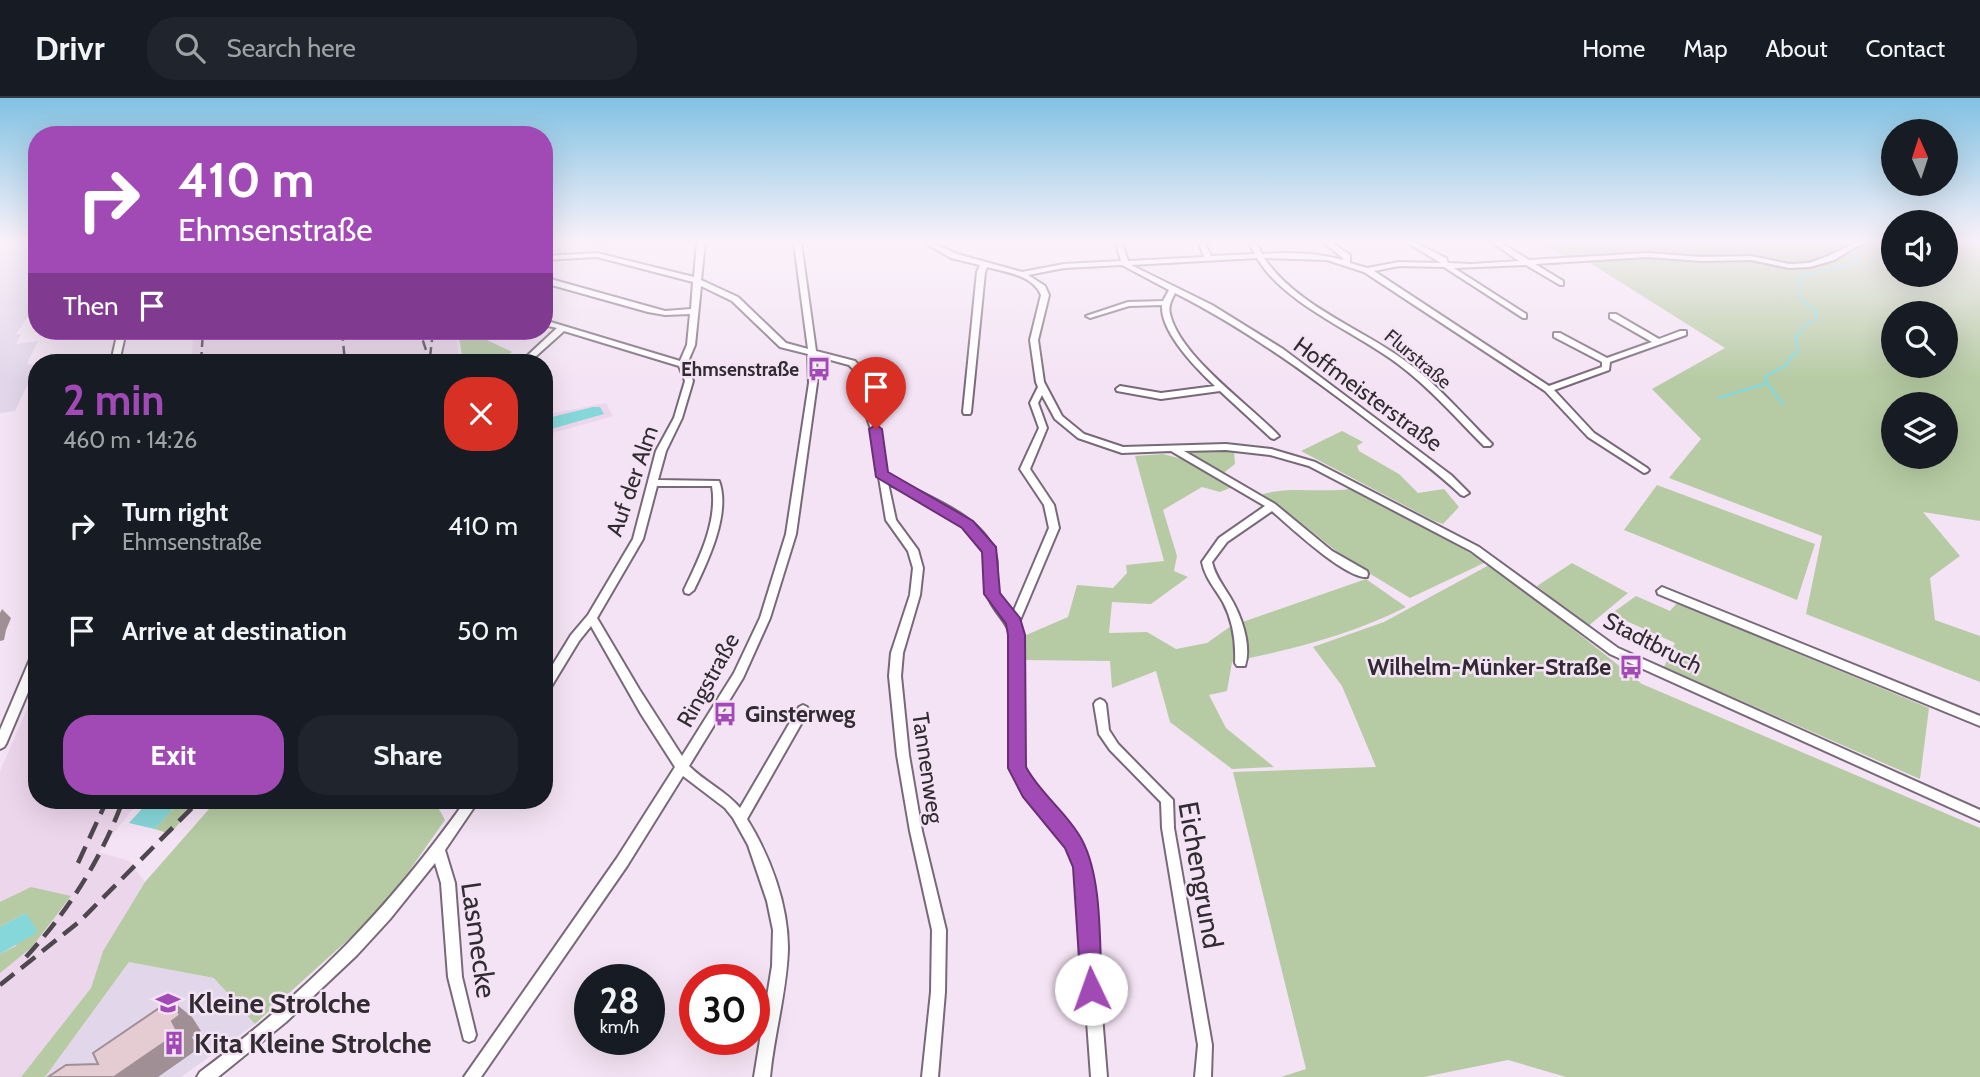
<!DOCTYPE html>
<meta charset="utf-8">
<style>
:root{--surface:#171b24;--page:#20242c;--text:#f1f3f6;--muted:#9ea1a6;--line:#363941;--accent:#a14ab6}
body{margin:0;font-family:Cabin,sans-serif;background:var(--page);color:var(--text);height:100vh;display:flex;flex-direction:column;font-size:26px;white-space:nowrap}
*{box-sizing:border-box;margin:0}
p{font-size:23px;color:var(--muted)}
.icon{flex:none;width:38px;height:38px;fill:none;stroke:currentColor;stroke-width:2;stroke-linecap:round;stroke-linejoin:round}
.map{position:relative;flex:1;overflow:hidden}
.drawer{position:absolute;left:28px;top:256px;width:525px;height:455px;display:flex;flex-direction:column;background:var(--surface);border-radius:28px;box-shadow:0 7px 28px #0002}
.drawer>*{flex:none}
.banner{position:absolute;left:28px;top:28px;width:525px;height:214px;border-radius:28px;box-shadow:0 7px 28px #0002;background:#a14ab6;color:#fff;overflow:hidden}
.needle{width:46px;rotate:357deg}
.fabs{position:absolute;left:1881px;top:21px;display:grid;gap:14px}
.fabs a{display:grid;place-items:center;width:77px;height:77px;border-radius:50%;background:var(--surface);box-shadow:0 7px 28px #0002;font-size:35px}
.speed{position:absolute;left:574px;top:866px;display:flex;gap:14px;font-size:35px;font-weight:700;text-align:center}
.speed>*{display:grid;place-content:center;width:91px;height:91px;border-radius:50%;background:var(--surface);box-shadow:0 7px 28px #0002;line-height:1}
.speed small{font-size:18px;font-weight:400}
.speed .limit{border:10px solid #d22;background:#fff;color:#111}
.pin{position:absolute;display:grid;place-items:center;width:60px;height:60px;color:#fff;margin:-72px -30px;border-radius:50% 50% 50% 0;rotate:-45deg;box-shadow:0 0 7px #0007}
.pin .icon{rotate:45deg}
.me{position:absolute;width:77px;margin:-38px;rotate:357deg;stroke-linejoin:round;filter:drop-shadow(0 0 5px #0008)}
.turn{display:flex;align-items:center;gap:24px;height:147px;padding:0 35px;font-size:32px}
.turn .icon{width:91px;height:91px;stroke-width:2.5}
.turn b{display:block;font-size:49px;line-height:60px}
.then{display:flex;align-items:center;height:66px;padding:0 35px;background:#0003;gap:14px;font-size:26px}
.round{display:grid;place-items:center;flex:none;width:74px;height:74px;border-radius:28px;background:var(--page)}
.headline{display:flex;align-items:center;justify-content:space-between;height:119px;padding:0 35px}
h1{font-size:42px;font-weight:700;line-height:52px;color:var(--accent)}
.cta{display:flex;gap:14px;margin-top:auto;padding:14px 35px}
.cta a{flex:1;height:80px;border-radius:28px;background:var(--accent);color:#fff;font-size:28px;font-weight:700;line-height:80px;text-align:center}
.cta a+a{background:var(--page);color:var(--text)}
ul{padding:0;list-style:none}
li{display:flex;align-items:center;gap:21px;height:105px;padding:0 35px}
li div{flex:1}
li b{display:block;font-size:26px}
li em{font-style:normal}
header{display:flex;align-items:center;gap:42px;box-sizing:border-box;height:98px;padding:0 35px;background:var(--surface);border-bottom:2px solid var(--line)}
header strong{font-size:33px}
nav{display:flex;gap:38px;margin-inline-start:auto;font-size:24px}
.search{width:490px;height:63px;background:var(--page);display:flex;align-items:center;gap:18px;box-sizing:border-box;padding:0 24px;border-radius:28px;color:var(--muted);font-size:26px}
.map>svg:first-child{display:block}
</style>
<header>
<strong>Drivr</strong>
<div class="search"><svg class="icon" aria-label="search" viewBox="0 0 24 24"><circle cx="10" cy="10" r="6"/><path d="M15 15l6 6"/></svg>Search here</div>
<nav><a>Home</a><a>Map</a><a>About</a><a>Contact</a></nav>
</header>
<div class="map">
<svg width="1980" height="979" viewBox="0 0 1980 979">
<rect width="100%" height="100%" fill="#f4e3f4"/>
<path fill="#ecd6ec" d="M194 233H455L460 264H191Z
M606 305 613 318 549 336 544 350V317Z
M37 588V702H140L99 754 129 763 145 784 103 853 91 890 21 979H0V673Z"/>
<path fill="#e2d6ea" d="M17 145 19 153 34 150 28 159 31 178H37V205L16 236H21L16 246 38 243 27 266 37 267 15 313 0 315V149Z
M544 145H660L622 146 610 155 590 150 544 156Z
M129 864 214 880 255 926 181 979H45Z"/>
<path fill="#b6cba3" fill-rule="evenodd" d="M1541 145H1893L1894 177H1946V145H1980V423L1923 414 1960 458 1930 480 1935 522 1980 538V584L1806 516 1822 438 1669 380 1701 341 1652 291 1725 250 1582 160 1569 161ZM1894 215H1946V268H1894ZM1894 306H1946V359H1894Z
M458 233H468L512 254 500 264H463Z
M1342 333 1363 344 1357 348 1359 353 1399 376 1418 395 1444 391 1459 409 1443 426 1434 423 1301 353Z
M1216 352 1234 353 1235 366 1217 380 1232 389 1220 394 1202 389 1163 412 1177 458 1174 473 1188 479 1151 506 1112 504 1109 535 1147 534 1176 551 1207 545 1231 528 1366 481 1406 509C1351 537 1293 551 1232 564L1227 593 1209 597 1226 630 1274 669 1232 671 1170 624 1156 573 1112 590 1110 563 1023 562 1024 538 1068 519 1077 487 1113 490 1127 475 1126 467 1164 463 1135 358 1163 356 1186 362 1194 354Z
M1657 387 1815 446 1797 502 1624 432Z
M1349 391 1357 392 1486 464 1410 500 1349 463 1277 406 1264 401 1263 396C1290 388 1321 395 1349 391Z
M1572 465 1628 495 1587 529 1537 488Z
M1491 466 1642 586 1980 730V979H1566L1508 962 1424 979H1281L1306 971 1233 674 1376 669 1342 588 1313 549 1384 524Z
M1636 498 1670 513 1677 505 1929 610 1920 681 1664 569 1675 545 1611 516Z
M181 702H199L170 736 155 731Z
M217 702H434L445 722 383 810 255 926 214 880 129 864 45 979H21L91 890 103 853 145 784Z
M31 789 71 798 32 849 0 875V856L16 848 26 815 0 829V804Z"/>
<path fill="#86d7d9" d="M593 309H600L604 316 544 333V321Z
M150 702H181L155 731 129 725Z
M26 815 38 834 0 856V829Z"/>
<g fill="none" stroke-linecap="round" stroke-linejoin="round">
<path stroke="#86d7d9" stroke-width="2.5" d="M1839 145 1842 146
M1767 285 1783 306
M1719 300 1767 285 1765 279 1788 266 1790 259 1798 254 1796 241 1804 228 1816 221 1817 215 1800 200 1799 179 1858 164 1854 154"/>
<g stroke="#786978" stroke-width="4">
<path id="minor" d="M697 145H705L701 182 738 199 786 245 808 251 794 145H801L816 253 855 263 863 272V286L879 331 886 375C920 398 978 413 994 452 1001 467 992 484 999 500 1002 506 1007 512 1012 517L1049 430 1044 407 1020 371 1039 330 1030 305 1038 289 1036 284 1030 242 1041 197C1033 177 1005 174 987 169L985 174 971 314 970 316H964L963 314 977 174 980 167 951 160 925 145H933L957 156 1022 174 1064 166 1121 163 1116 145H1122L1128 163 1204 159 1199 145H1205L1211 158 1255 156 1249 145H1256L1262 156C1289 154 1318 155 1343 162V160L1324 145H1332L1350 157V165L1367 170 1399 164 1441 165 1408 145H1416L1446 160 1448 165 1472 166 1519 163 1493 145H1501L1529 162 1647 155 1702 159 1751 158 1789 166 1809 165 1828 158 1855 145H1863L1834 162 1810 169 1789 170 1751 162 1702 163 1647 159 1535 166 1563 183V187H1560L1526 167 1454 170 1526 216V220H1523L1444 169 1399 168 1374 173 1549 288 1602 269V264L1554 239V235H1560L1607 260 1652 244 1610 220V216H1616L1659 241 1680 233H1686V237L1610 264 1609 272 1554 292 1594 335 1647 370 1649 372 1647 374 1644 375 1588 339 1545 293 1364 174 1327 162 1264 160C1297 208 1358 229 1404 262 1436 285 1462 316 1490 344L1492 346 1490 348H1484C1456 320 1430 290 1398 266 1356 234 1284 206 1257 160L1131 167 1212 207 1283 251 1451 377 1469 395 1464 398 1461 397C1435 372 1405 351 1377 329 1312 279 1248 232 1175 195 1172 201 1168 208 1170 216 1180 259 1249 306 1279 338L1274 341 1271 340 1220 293 1161 301 1117 293 1116 291 1120 288 1161 295 1215 288C1197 271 1160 234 1162 207L1129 208 1090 220 1086 218 1128 204 1163 203 1169 192 1122 167 1064 170 1028 177 1045 188 1049 197 1038 242 1044 284 1062 318 1084 336 1123 349 1226 346 1271 351 1315 364 1479 449 1618 550 1980 712V723L1610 556 1471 453 1309 368 1270 357 1226 352 1184 353 1275 406 1332 453 1367 473 1368 476 1367 479C1346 481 1289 428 1272 413L1227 444 1212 464C1215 478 1223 487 1230 499 1241 517 1252 547 1245 568H1237L1235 565C1236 544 1233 523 1223 504 1215 490 1205 480 1202 464L1219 440 1265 408 1171 353 1122 355 1078 340 1055 321 1042 297 1038 305 1047 330 1030 371 1054 407 1059 430 1018 527 1021 537 1023 670 1033 689 1078 741 1090 769 1107 979H1091L1076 769 1068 748 1025 697 1011 670V537C1006 521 991 512 987 495 983 481 990 466 985 452 971 420 917 403 888 385L896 422 918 452 923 470 920 497 903 555 901 578 909 657 922 733 946 832 945 894 938 979H922L931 894 932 832 910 733 897 657 889 578 891 555 910 497 913 470 908 453 886 422 871 331 855 286V273L849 267 816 258 817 285 796 436 770 520 743 580 689 668C705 684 726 693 740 710L799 609 803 607 807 609 809 612 747 721C770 758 788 806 788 850 787 893 774 936 770 979H754L772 868 773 832 767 803 748 747 733 720 725 710 683 678 627 768 481 979H464L617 760 675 669 641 616 591 528 579 543 548 594 544 595V581L571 537 588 517 633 441 656 353 674 320 685 283 679 268 564 233 535 259H529L528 257 557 230 544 227V222L680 263 687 247 690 216 665 217 648 214 548 186 544 181V175L554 182 665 213 691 211 693 184 597 159 544 162V158L597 155 694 179ZM701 188 732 203 780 249 808 256 809 285 786 436 760 520 734 575 682 658 639 591 597 520 643 441 657 388H712C718 423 699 461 684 492L685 495 689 496 694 492C708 463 731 415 719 383L658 382 666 353 682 320 693 283 687 266 695 247Z
M118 233H126L119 264H111Z
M1662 489 1980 618V628L1658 496 1657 493Z
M37 555V573L6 646 4 649 0 651V632L31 559 33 556Z
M1100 601 1104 603 1106 606 1109 632 1118 646 1173 702 1174 730 1212 947 1211 979H1195L1198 947 1162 730 1161 704 1110 652 1099 636 1094 606 1096 603Z
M466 702H479L445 752 455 785 462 879 476 937 474 942 469 944 464 942 448 879 441 785 435 765 390 821 357 857 286 924 218 979H197L200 974C307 894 389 811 466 702Z"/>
</g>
<use href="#minor" fill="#fff" fill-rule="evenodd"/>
<path stroke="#4f4750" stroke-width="2.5" stroke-dasharray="10 5" stroke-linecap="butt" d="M342 233 345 264
M411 233 423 243 430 264
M430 259 433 233
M201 264 203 233"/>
<path stroke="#4f4750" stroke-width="4.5" stroke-dasharray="18 9" stroke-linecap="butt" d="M78 765 107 702
M26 859C69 812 101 762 123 702
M0 887 80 823 200 702"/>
</g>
<path fill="#c5afb5" d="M591 145H605L604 148H592Z"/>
<path fill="#a08f94" d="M2 511 11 520 6 532 4 542 0 543V515Z
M171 902 192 919 201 933 192 939 198 951 158 979H114L172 923Z"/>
<path fill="#e5ccd3" stroke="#a08f94" stroke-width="2" d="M171 902 180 917 172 923 178 935 114 979H48L66 967 98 966 93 955Z"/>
<linearGradient id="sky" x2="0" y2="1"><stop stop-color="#81c2e2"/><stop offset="0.51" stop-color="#faf2fa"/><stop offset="1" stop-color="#faf2fa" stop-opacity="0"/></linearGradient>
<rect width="1980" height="282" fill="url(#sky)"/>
<path fill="#a14ab6" stroke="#693076" stroke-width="2" d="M876 327 882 331 888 374 973 423 996 449 1000 495 1020 520 1025 537 1026 669C1041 697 1068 715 1082 742 1103 782 1099 846 1102 891L1099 899 1091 902 1084 899 1081 891 1073 769 1065 750 1023 699 1008 670V537L1006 526 984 496 982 454 962 430 876 379 869 331Z"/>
<defs>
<g id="bus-bare" transform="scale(1.89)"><path d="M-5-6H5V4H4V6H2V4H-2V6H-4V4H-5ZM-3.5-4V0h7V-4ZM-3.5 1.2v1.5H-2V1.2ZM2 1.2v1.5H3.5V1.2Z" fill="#a14ab6" stroke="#f4e3f4" stroke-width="2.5" paint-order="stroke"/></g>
<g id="school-bare" transform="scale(1.89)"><path d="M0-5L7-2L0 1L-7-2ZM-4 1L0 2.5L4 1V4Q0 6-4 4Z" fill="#a14ab6" stroke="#f4e3f4" stroke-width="2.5" paint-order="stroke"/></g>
<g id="building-bare" transform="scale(1.89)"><path d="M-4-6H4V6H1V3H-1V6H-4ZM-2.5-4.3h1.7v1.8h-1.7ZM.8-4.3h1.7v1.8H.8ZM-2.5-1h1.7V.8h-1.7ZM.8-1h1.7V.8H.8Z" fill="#a14ab6" stroke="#f4e3f4" stroke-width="2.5" paint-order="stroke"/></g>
</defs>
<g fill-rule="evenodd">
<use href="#bus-bare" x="819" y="271"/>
<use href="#bus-bare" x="1631" y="569"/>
<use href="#bus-bare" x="725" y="616"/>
<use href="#school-bare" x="168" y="905"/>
<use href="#building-bare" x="174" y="945"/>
</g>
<g text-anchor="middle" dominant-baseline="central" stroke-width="5" stroke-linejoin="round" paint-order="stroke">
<g font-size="19" fill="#312b32" stroke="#f4e3f4">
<text transform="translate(1418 261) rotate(40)">Flurstraße</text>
</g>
<g font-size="19" font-weight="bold" fill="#312b32" stroke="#f4e3f4" text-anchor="end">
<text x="799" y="271">Ehmsenstraße</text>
</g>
<g font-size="23" fill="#312b32" stroke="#f4e3f4">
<text transform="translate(1368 296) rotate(36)">Hoffmeisterstraße</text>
<text transform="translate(632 383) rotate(-71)">Auf der Alm</text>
<text transform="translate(1653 545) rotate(27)">Stadtbruch</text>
<text transform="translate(708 582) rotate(-61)">Ringstraße</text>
<text transform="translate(928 670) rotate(82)">Tannenweg</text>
</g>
<g font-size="23" font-weight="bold" fill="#312b32" stroke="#f4e3f4" text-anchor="end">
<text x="1611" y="569">Wilhelm-Münker-Straße</text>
<text x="745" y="616" text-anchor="start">Ginsterweg</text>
</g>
<g font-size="28" fill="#312b32" stroke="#f4e3f4">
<text transform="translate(1201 777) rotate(80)">Eichengrund</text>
<text transform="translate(479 842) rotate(82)">Lasmecke</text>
</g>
<g font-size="28" font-weight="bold" fill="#312b32" stroke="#f4e3f4" text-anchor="start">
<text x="188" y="905">Kleine Strolche</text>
<text x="194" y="945">Kita Kleine Strolche</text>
</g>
</g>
</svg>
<div class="fabs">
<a><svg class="needle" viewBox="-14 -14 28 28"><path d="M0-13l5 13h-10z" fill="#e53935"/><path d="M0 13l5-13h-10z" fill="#9ea1a6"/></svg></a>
<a><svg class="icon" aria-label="sound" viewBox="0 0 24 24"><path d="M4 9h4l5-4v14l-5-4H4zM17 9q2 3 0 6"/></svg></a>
<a><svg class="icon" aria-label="search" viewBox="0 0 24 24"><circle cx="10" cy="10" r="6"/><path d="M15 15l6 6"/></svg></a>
<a><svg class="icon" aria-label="layers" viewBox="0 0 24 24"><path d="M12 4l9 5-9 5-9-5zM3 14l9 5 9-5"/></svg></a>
</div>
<div class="speed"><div>28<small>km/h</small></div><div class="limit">30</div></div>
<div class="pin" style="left:876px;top:331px;background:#d93025"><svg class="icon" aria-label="arrive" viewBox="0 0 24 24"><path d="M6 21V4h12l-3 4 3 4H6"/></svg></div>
<svg class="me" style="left:1091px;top:891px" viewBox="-20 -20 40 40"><circle r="19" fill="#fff"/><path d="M0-13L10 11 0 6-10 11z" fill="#a14ab6"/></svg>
<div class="banner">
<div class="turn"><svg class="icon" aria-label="right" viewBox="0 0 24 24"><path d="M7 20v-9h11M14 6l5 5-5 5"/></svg><div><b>410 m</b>Ehmsenstraße</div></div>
<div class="then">Then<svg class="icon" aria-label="arrive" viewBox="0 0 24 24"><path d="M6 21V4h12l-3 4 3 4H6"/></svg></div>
</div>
<section class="drawer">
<div class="headline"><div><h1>2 min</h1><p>460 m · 14:26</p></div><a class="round" style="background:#d93025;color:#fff"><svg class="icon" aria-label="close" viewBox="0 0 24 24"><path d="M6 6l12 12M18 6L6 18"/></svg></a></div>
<ul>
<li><svg class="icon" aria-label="right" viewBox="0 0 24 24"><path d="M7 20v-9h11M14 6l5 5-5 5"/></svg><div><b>Turn right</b><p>Ehmsenstraße</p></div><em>410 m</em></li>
<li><svg class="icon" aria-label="arrive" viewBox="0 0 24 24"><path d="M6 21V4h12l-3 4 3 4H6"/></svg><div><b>Arrive at destination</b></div><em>50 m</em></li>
</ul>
<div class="cta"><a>Exit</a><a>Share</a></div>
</section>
</div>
